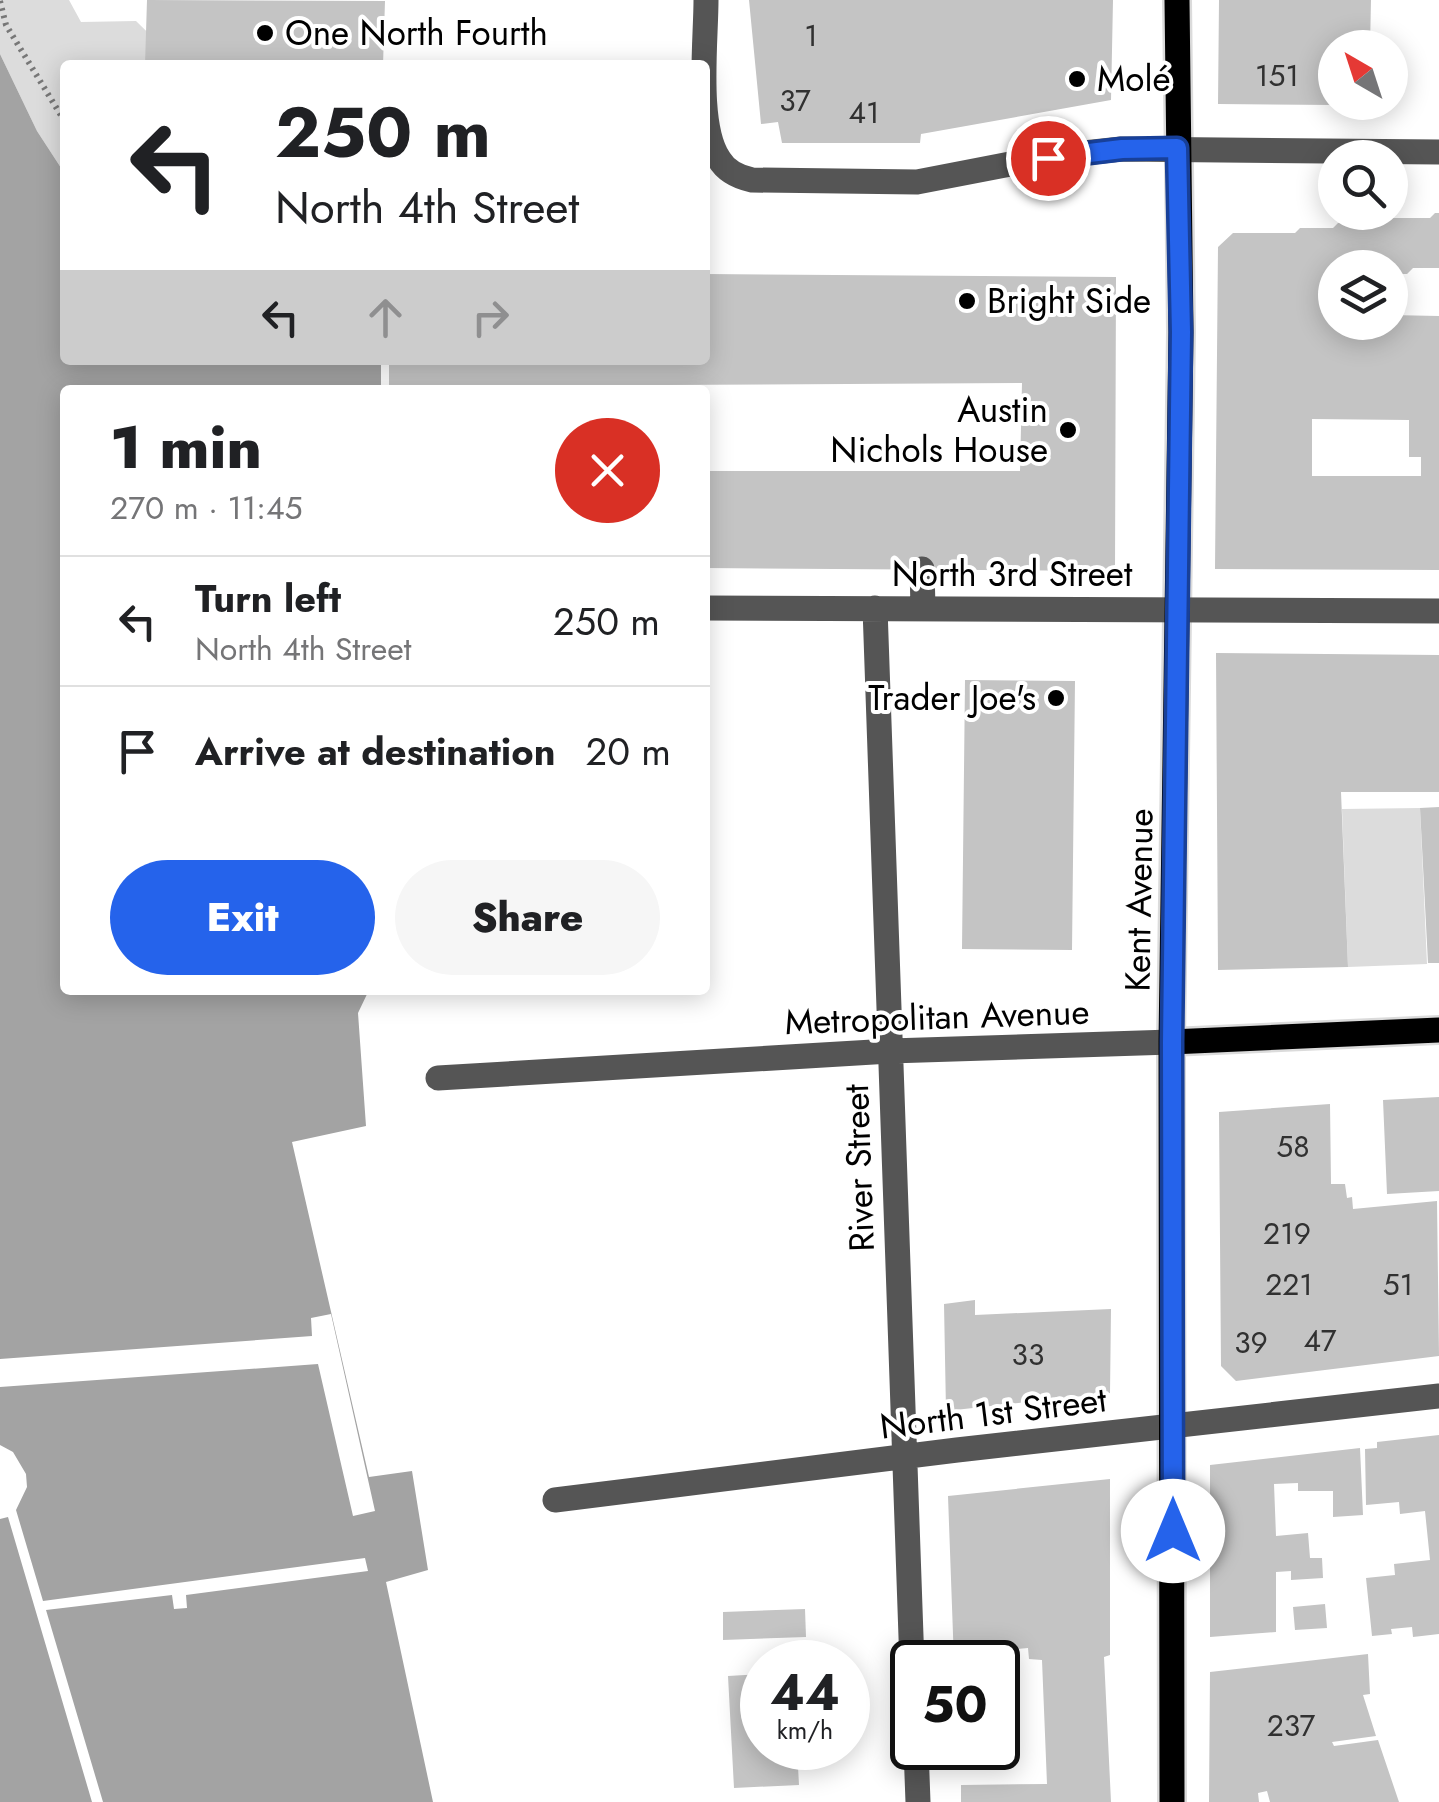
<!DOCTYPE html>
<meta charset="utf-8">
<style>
:root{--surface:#fff;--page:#f6f6f6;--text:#202124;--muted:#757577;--line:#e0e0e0;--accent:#2563eb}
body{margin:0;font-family:Jost,sans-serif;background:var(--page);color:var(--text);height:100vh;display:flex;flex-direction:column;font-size:38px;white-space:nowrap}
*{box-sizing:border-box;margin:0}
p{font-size:32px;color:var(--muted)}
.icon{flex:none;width:55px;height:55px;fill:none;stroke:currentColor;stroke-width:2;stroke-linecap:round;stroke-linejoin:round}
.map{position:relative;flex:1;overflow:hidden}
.side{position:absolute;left:60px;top:385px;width:650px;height:610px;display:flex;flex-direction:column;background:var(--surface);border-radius:10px;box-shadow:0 5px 25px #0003}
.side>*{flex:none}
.top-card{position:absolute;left:60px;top:60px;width:650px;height:305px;border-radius:10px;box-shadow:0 5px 25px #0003;background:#fff;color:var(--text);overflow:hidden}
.needle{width:65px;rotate:321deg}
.controls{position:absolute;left:1318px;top:30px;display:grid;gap:20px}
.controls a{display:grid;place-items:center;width:90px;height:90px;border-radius:50%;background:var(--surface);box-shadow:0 5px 25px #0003;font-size:50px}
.speed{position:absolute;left:740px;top:1640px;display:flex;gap:20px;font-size:50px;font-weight:700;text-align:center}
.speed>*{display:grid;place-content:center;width:130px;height:130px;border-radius:50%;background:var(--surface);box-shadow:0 5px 25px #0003;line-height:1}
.speed small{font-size:25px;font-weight:400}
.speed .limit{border:5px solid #111;border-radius:15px;background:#fff;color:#111}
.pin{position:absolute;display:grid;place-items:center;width:85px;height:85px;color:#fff;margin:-42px;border:5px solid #fff;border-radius:50%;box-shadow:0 2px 10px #0007}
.me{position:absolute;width:110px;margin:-55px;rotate:0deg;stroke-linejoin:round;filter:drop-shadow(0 0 8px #0008)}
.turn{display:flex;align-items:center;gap:35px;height:210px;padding:0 50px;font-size:45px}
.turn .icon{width:130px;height:130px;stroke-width:2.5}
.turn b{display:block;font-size:70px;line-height:85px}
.lanes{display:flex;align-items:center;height:95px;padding:0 50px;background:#0003;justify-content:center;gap:50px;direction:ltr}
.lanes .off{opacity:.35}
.round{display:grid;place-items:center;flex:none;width:105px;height:105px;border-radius:52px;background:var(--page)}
.headline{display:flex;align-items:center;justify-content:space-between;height:170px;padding:0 50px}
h1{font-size:60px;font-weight:800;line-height:75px}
.cta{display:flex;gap:20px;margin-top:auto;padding:20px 50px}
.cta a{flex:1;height:115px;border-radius:60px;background:var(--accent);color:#fff;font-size:40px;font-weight:800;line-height:115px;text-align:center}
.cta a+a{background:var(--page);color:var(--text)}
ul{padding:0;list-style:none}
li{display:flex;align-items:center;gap:30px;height:130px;padding:0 50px;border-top:2px solid var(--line)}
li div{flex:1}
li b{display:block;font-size:38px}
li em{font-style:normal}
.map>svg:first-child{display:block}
</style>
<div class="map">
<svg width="1439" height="1802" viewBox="0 0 1439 1802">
<rect width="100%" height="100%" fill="#fff"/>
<path fill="#dcdcdc" d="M0 0H69L81 22 136 21 181 65H65V174L37 131 0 54Z
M1420 808 1427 964 1348 967 1342 809Z"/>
<path fill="#a3a3a3" d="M0 54 37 131 65 174V360H381V390H65V990H369L358 1013 366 1126 292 1142 369 1477 412 1471 428 1570 386 1582 433 1802H0Z"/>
<path fill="#fff" d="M331 1314 375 1511 353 1516 318 1364 0 1387V1359L312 1336 311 1318Z
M0 1445 13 1452 26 1474 27 1487 16 1510 43 1601 365 1558 368 1571 186 1595 187 1608 174 1609 172 1595 46 1610 103 1802H92L8 1517 0 1519Z"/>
<path fill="#c4c4c4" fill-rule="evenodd" d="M147 0 385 1 383 65H145Z
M749 0H1113L1111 100 921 134 920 143H782L778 122 761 124Z
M1219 0H1371L1370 48H1335V105L1218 104Z
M1435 213H1439V268H1413L1407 274H1390V268H1335V322H1390V315L1439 316V570L1215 569 1218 247 1233 233H1295L1300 228H1333L1338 223H1374L1379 218H1430ZM1312 419 1409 420V457H1421V476H1312Z
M705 274 1116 277 1115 571 705 568V471H1020L1022 383 479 386V390H389V360H705Z
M1216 653 1439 655V792H1341L1348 967 1218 970Z
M965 680 1075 681 1072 950 962 949Z
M1439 807V963H1428L1420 808Z
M1439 1097V1191L1387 1194 1383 1100Z
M1330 1104 1331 1184H1345L1347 1198 1352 1197 1353 1209 1437 1201 1439 1356 1236 1381 1221 1366 1219 1112Z
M975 1300V1315L1111 1309 1110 1393 946 1411 944 1304Z
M1439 1435V1634L1413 1637 1412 1627 1391 1629 1392 1634 1372 1636 1366 1578 1395 1575 1394 1564 1430 1560 1425 1511 1400 1514 1399 1502 1366 1505 1365 1449 1377 1448V1442Z
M1360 1448 1363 1515 1333 1517V1491H1298V1483L1274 1484 1276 1536 1308 1533 1310 1558H1322L1323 1578 1291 1580V1571L1276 1572V1632L1210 1637V1465Z
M1110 1479V1655L1104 1657 1111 1802H961V1785L1047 1784 1042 1660 1029 1659 1028 1648 1017 1649 1018 1659 1012 1660 1013 1759 957 1761V1748H998V1662H954L948 1496Z
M1325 1604 1327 1628 1295 1630 1293 1607Z
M805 1609 806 1637 723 1640V1612Z
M1368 1654 1370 1694 1363 1695 1376 1736 1332 1742 1334 1746 1378 1740 1399 1802H1270L1267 1791 1258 1793 1259 1802H1209L1210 1672Z
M762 1674V1748H797L799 1785 734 1788 728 1676Z"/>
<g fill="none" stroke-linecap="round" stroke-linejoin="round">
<g stroke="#dbdbdb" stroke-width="30">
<path id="major" d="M1171 1042 1439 1030
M1172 1802 1171 1042 1181 332 1177 0"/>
</g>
<path stroke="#777" stroke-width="6" stroke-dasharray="2.5 5" stroke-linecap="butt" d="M0 1 6 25 65 122"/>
<path stroke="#555" stroke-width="25" d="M706 0C706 42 696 125 719 159 726 171 738 177 752 180L917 182 1047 157 1121 149 1439 152
M922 569 923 608
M705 608 1439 611
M875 608 912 1665
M438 1078 890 1051 1171 1042
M555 1500 957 1450 1439 1396
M916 1748 918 1802"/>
<use href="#major" stroke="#000" stroke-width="25"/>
</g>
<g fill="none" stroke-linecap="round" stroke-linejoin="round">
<g stroke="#184099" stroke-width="25">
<path id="route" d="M1048 158 1122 149 1177 148 1181 332 1172 1042 1173 1531"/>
</g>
<use href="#route" stroke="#2563eb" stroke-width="18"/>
</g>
<g fill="#000" stroke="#fff" stroke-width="4">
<circle cx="265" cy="33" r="10"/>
<circle cx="1077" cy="79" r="10"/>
<circle cx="967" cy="301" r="10"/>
<circle cx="1068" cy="430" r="10"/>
<circle cx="1056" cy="698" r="10"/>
</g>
<g text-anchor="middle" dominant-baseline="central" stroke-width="8" stroke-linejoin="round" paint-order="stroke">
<g font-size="30" fill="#313131">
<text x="811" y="35">1</text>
<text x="1277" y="75">151</text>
<text x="795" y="100">37</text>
<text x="864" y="112">41</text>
<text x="1293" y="1146">58</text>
<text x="1287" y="1233">219</text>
<text x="1289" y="1284">221</text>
<text x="1398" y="1284">51</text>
<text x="1320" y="1340">47</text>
<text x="1251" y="1342">39</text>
<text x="1028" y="1354">33</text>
<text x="1291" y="1725">237</text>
</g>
<g font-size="35" fill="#000" stroke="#fff" text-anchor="start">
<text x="285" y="33">One North Fourth</text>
<text x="1097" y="79">Molé</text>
<text x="987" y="301">Bright Side</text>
<text x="1048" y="410" text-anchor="end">Austin<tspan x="1048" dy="40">Nichols House</tspan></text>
<text x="1036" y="698" text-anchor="end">Trader Joe's</text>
</g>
<g font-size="35" fill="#000" stroke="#fff">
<text x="1012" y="574">North 3rd Street</text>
<text transform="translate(1139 900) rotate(-89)">Kent Avenue</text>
<text transform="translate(937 1017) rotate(-2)">Metropolitan Avenue</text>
<text transform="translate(859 1168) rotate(-92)">River Street</text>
<text transform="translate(993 1413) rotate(-7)">North 1st Street</text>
</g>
</g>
</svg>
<div class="controls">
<a><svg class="needle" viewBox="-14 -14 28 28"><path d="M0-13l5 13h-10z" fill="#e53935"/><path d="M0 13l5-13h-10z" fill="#757577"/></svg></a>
<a><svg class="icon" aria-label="search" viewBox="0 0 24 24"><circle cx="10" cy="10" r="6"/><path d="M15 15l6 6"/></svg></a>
<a><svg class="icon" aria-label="layers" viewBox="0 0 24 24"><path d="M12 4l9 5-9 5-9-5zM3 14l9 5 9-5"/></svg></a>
</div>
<div class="speed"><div>44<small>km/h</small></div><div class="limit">50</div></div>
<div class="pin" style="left:1048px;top:158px;background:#d93025"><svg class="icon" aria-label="arrive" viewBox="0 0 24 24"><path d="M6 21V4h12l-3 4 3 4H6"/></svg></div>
<svg class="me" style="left:1173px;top:1531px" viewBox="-20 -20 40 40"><circle r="19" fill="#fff"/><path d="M0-13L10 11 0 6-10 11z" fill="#2563eb"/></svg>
<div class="top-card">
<div class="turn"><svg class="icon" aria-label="left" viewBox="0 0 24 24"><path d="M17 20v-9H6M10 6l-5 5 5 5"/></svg><div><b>250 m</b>North 4th Street</div></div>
<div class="lanes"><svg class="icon" aria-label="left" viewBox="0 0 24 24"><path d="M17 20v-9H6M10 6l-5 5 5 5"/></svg><svg class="icon off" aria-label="ahead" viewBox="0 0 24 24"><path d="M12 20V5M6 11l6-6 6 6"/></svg><svg class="icon off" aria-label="right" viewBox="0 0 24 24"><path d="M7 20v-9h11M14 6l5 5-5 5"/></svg></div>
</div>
<section class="side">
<div class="headline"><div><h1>1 min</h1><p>270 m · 11:45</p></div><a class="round" style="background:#d93025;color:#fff"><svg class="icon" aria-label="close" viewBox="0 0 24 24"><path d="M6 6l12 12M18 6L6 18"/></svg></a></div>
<ul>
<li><svg class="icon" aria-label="left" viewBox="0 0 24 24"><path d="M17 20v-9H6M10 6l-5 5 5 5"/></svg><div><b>Turn left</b><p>North 4th Street</p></div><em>250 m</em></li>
<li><svg class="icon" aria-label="arrive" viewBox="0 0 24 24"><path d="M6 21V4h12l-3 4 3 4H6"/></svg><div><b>Arrive at destination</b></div><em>20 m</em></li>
</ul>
<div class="cta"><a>Exit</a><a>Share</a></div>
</section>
</div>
